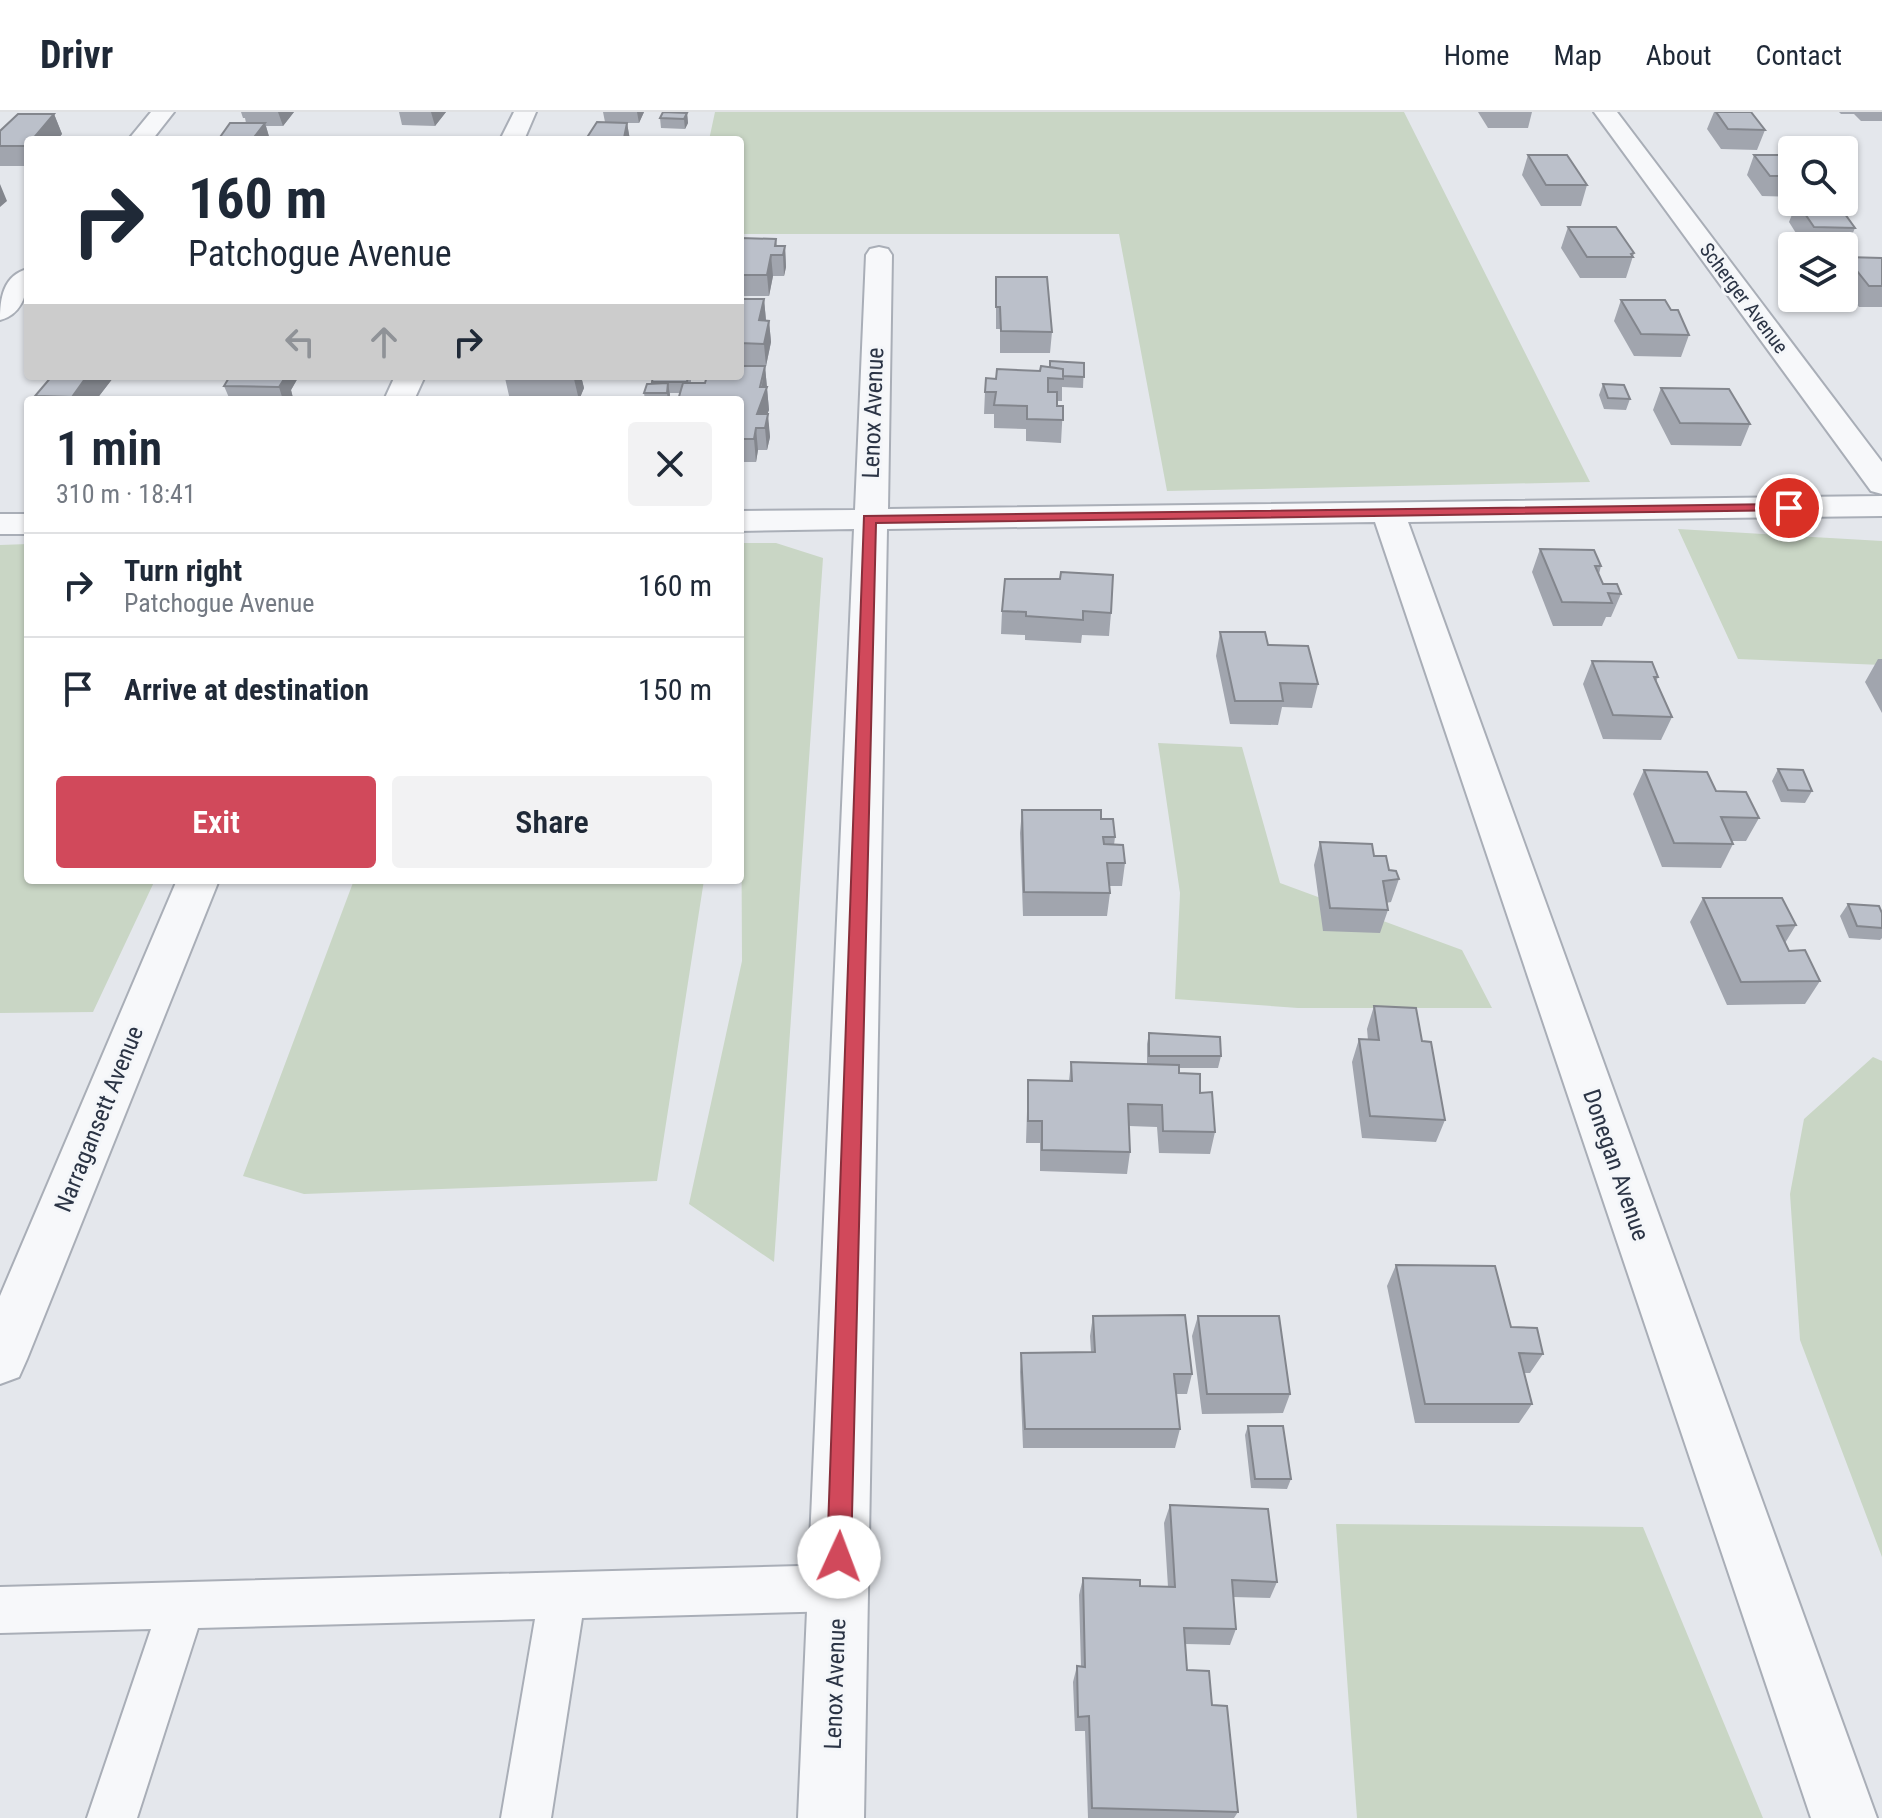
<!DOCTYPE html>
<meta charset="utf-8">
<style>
:root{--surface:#fff;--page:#f2f2f3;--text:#1f2937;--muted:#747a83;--line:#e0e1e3;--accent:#d1495b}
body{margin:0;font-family:"Roboto Condensed",sans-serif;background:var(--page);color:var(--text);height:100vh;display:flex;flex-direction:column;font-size:30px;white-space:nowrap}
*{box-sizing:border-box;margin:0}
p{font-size:26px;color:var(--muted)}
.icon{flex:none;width:44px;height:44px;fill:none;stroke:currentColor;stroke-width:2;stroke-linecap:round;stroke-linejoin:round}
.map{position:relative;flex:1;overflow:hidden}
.side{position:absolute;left:24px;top:284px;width:720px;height:488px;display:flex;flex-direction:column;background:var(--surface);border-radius:8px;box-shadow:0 2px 6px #0004}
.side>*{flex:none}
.banner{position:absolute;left:24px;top:24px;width:720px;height:244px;border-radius:8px;box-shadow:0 2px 6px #0004;background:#fff;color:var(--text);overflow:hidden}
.controls{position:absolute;left:1778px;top:24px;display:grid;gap:16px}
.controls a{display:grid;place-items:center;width:80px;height:80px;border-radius:8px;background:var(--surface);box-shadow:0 2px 6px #0004;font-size:40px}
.pin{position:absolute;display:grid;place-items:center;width:68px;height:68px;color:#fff;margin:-34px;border:4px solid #fff;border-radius:50%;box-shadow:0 2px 8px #0007}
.me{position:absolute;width:88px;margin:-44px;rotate:2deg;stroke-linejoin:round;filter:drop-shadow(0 0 6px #0008)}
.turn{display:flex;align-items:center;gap:28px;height:168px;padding:0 32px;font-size:36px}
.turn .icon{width:104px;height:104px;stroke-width:2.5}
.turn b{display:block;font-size:56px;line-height:68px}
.lanes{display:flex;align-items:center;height:76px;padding:0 32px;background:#0003;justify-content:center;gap:40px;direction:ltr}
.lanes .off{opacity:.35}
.round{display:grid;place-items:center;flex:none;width:84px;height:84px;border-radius:8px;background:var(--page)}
.head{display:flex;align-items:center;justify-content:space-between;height:136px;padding:0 32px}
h1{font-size:48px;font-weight:600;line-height:60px}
.primary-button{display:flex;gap:16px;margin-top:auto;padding:16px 32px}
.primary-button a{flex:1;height:92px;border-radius:8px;background:var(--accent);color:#fff;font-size:32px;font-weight:600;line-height:92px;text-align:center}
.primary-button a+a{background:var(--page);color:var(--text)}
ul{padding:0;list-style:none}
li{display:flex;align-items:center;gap:24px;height:104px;padding:0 32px;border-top:2px solid var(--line)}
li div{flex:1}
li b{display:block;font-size:30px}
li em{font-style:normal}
header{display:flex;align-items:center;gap:48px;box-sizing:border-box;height:112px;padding:0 40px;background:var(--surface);border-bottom:2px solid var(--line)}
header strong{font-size:38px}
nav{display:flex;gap:44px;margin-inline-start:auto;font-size:28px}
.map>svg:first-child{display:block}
</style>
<header>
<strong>Drivr</strong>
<nav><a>Home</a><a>Map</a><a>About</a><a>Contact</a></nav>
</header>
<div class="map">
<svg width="1882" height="1706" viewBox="0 0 1882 1706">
<rect width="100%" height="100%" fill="#e4e7ec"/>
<path fill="#c9d6c5" d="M715 0H1404L1590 370 1167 379 1119 122H740V28H709Z
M1678 417 1882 429V553L1738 547Z
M740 431H776L823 446 774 1150 689 1092 742 849Z
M28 432V768H155L93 900 0 901V433Z
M1158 631 1242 635 1280 771 1462 838 1492 896H1298L1175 887 1180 781Z
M354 768H704L657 1069 304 1082 243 1064Z
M1873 945 1882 949V1445L1800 1228 1790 1082 1804 1007Z
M1336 1412 1643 1415 1763 1706H1357Z"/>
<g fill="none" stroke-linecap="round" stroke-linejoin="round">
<g stroke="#a9aeb7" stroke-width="4">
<path id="lane" d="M838 1453 854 1460 861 1476 854 1492 838 1499 582 1506 551 1706H501L535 1507 198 1516 137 1706H87L151 1517 0 1521V1475Z"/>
</g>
<g stroke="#a9aeb7" stroke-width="4">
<path id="street" d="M151 0H174L152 28H128Z
M514 0H536L524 28H500Z
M1594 0H1617L1882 350V382L1871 379Z
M879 135 888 137 892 143 888 397 1882 384V404L1408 410 1877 1706H1811L1375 410 887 417 864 1706H798L854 417 740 419V399L855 398 866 143 870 137Z
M28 157C28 178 24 202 0 208 0 187 3 163 28 157Z
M395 264H425L414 288H384Z
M0 402H28V422H0Z
M177 768H219L27 1247 19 1265 0 1272V1184Z"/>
</g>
<use href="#lane" fill="#f7f8fa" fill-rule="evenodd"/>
<use href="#street" fill="#f7f8fa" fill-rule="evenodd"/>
</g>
<path fill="#a1a5ae" d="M241 0H326H294L283 14H266L270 28H218L246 11 245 6H243Z
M399 0H446L435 14 402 13Z
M603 0H644L639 11H627L630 28H586L605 10Z
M1478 0H1532L1528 16H1488Z
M1714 0H1751L1765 18 1757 38 1721 37 1707 17Z
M1839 0H1882V9H1861L1854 2H1841Z
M687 1 688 11 685 17 661 16 660 6Z
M54 2 62 22 57 28H28V54H0V19Z
M1528 43 1587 73 1581 94H1541L1522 63Z
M1754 43 1792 44V85L1762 84 1747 63Z
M1797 90 1855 116 1846 137H1844V134H1804L1789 110Z
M1568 115 1634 141 1626 166H1580L1561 136Z
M740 126 776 127 777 134H785L786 155 784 164H773L769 184H740Z
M1846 145 1882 146V195H1859L1844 176V149Z
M996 165 1052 220 1050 241H1000V217H996Z
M740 187H764L766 208 769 209 771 230 766 254 740 253Z
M1621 188 1671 198 1689 223 1681 245 1634 244 1614 209Z
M1084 251 1083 276 1062 275V289H1057V294H1063L1061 331 1026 329V317L994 316V302H984L985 280 996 267 1040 259 1050 255Z
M765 254 769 298 767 302 770 325 767 338H758L756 350H740V288L680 281H670L669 288H645L644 281 652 272V270L691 268V271H705Z
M52 264H112L113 266 96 288H37L35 284Z
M299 264 291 278 293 286 292 288H230L224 274Z
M581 264 584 276 579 288H510L505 266Z
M1603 272 1630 287 1626 298 1604 297 1599 283Z
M1661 276 1750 312 1741 334 1671 333 1653 298Z
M1540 437 1601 454 1599 462 1603 472 1621 482 1611 505H1606L1602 514H1553L1532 460Z
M1060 467 1111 501 1109 524 1082 523 1081 531 1025 528V523L1001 522 1002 499Z
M1220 520 1268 533 1318 572 1312 596 1282 595 1278 613 1230 612 1216 544Z
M1878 547H1882V601L1865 570Z
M1592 549 1658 565 1656 570 1672 605 1661 628 1603 627 1583 572Z
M1778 657 1812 679 1805 691 1781 690 1772 669Z
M1644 658 1716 679 1759 706 1746 729H1732L1733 732 1721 756 1662 755 1633 682Z
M1022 698 1101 707 1115 725 1114 733 1125 751 1122 774H1110V781L1107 804H1023L1020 721Z
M1320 730 1389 758 1399 767 1391 790 1386 791 1388 798 1380 821 1323 819 1314 753Z
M1703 786 1796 813 1785 831 1789 839 1820 869 1805 892 1727 893 1690 810Z
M1848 792 1882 801V826L1880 828 1849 826 1840 804Z
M1374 894 1422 929 1445 1008 1436 1030 1362 1026 1352 950 1359 927 1368 928 1367 917Z
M1149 921 1221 944 1218 956H1179V961L1200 981 1215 1020 1210 1042 1159 1041 1157 1015 1129 1014 1130 1040 1127 1062 1040 1059V1031H1026L1028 968 1069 969 1071 950 1147 952V932Z
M1396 1153 1511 1215 1543 1242 1530 1261H1524L1532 1292 1519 1311H1415L1387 1174Z
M1093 1204 1192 1262 1187 1282H1176L1180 1317 1175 1336H1023L1020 1260 1021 1241 1091 1240 1090 1224Z
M1198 1204 1290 1282 1283 1301 1202 1302 1192 1224Z
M1248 1314 1291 1367 1287 1377 1251 1376 1245 1323Z
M1170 1393 1277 1470 1270 1486 1233 1485 1236 1517 1230 1533 1185 1532 1187 1558 1212 1593 1238 1700 1234 1706H1088L1085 1619H1075L1073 1570 1077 1554 1081 1555 1079 1483 1083 1466 1140 1474 1168 1475 1164 1411Z"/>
<path fill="#83868d" d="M278 0H294L283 14Z
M431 0H446L435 14Z
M637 0H644L639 11Z
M687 1 688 11 685 17 684 7Z
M54 2 62 22 57 28H32Z
M265 11 270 28H252Z
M627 11 630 28H624Z
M0 72 7 89 0 95Z
M785 134 786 155 784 164 783 143Z
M771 143 773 164 769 184 767 163Z
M764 187 766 209 759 208Z
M769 209 771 230 766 254 764 232Z
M765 254 769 298 762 316 757 302Z
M87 264H112L113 266 96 288H73L72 285Z
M279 264H299L291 278 293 286 292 288H283L279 275Z
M576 264H581L584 276 579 288 574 267Z
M668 271 670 283 669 288H668L667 281Z
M768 302 770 325 767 338 765 316Z
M756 316 758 338 756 350 754 327Z"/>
<path fill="#bbc0ca" stroke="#83868d" stroke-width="2" d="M663 0 687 1 684 7 660 6Z
M1716 0H1751L1765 18 1728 17Z
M18 2H54L32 28H28L27 34H0V19Z
M597 10 627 11 624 26 628 27 627 28 586 27Z
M230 11H265L252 28H218Z
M1528 43H1567L1587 73H1546Z
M1754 43H1792V64H1770Z
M1797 90 1837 91 1855 116 1814 115Z
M1568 115H1616L1634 141 1631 142 1633 145H1587Z
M740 126 776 127 775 134H785L783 143H771L767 163H740Z
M1846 145 1882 146V174H1869Z
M996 165H1047L1052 220 1001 219 1000 195H996Z
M740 187H764L759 208 769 209 764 232 740 231Z
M1621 188H1665L1671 198H1678L1689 223 1641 222Z
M1050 249 1084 251V265L1063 264V257L1050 255Z
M740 254H765L760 275H767L757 302H768L765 316H756L754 327H740V288H678L683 271H705L707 264H740Z
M1041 254 1063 257V267L1048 266V280H1057V294H1063V308L1027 307V294L994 293 996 280H985L986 266 996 267 997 257 1040 259Z
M52 264H87L72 285 35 284Z
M230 264H286L279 275 224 274Z
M506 264H576L574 267 505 266Z
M653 264H688L687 270H652Z
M668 271 667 281H644L647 272Z
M1603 272 1624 273 1630 287 1608 286Z
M1661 276 1729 277 1750 312 1680 311Z
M1540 437 1594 438 1601 454H1595L1603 472H1617L1621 482 1608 481 1612 491 1562 490Z
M1061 460 1113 463 1111 501 1083 499V508L1026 504V500L1002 499 1005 467H1060Z
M1220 520H1265L1268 533 1308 534 1318 572 1280 571 1283 589H1235Z
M1592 549 1652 550 1658 565H1654L1672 605 1613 603Z
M1778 657 1803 658 1812 679 1788 678Z
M1644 658 1707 660 1716 679 1746 680 1759 706 1721 705 1733 732 1674 731Z
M1022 698H1101V707H1113L1115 725H1103L1104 732 1123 733 1125 751H1107L1110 781 1024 780Z
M1320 730 1372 732 1374 744H1386L1389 758 1396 759 1399 767 1383 769 1388 798 1330 796Z
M1703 786H1782L1796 813 1777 814 1789 839 1805 838 1820 869 1741 870Z
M1848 792 1879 794 1882 801V816L1857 814Z
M1374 894 1416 896 1422 929 1431 930 1445 1008 1370 1004 1359 927 1379 928Z
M1149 921 1220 925 1221 944H1149Z
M1071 950 1179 953V961L1200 962V981L1212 980 1215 1020 1163 1019 1162 993 1128 992 1130 1040 1042 1038V1009H1028V968L1072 969Z
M1396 1153 1495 1154 1511 1215 1537 1216 1543 1242 1519 1241 1532 1292H1425Z
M1185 1203 1192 1262H1174L1180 1317H1025L1021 1241 1095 1240 1093 1204Z
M1198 1204H1279L1290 1282H1207Z
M1248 1314H1283L1291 1367H1255Z
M1170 1393 1268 1397 1277 1470 1232 1468 1236 1517 1184 1516 1187 1558 1209 1559 1212 1593 1227 1594 1238 1700 1092 1696 1089 1604 1078 1605 1077 1554 1085 1555 1083 1466 1140 1468V1474L1175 1475Z"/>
<path fill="#d1495b" stroke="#882f3b" stroke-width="2" d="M1789 392 1796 396 1794 398 876 411 851 1445 847 1453 839 1457 830 1453 827 1445 864 404Z"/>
<g text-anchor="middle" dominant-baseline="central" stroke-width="6" stroke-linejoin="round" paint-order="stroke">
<g font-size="20" fill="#2b3445" stroke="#f4f6f9">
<text transform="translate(1744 186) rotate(53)">Scherger Avenue</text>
</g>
<g font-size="24" fill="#2b3445" stroke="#f4f6f9">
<text transform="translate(873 301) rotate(-88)">Lenox Avenue</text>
<text transform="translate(99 1007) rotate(-68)">Narragansett Avenue</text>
<text transform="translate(1616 1053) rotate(71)">Donegan Avenue</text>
<text transform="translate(835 1572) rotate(-88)">Lenox Avenue</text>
</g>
</g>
</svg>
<div class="controls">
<a><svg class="icon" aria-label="search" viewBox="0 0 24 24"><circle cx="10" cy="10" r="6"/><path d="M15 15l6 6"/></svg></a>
<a><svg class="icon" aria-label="layers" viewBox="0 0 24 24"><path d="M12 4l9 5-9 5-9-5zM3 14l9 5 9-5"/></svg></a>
</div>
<div class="pin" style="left:1789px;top:396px;background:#d93025"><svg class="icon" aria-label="arrive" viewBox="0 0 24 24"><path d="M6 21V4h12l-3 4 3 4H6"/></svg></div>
<svg class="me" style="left:839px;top:1445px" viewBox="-20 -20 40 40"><circle r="19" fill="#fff"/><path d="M0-13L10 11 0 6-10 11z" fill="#d1495b"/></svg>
<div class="banner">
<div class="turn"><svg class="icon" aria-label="right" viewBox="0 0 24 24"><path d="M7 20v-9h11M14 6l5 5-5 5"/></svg><div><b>160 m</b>Patchogue Avenue</div></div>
<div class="lanes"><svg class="icon off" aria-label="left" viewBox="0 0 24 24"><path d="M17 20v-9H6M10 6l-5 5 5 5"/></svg><svg class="icon off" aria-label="ahead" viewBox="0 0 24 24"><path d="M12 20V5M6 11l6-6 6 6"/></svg><svg class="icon" aria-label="right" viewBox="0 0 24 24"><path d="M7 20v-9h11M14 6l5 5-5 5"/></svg></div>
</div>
<section class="side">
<div class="head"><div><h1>1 min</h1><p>310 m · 18:41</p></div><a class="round"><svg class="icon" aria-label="close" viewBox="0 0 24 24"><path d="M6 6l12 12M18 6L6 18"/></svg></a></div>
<ul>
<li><svg class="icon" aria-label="right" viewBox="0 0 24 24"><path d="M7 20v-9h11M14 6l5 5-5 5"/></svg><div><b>Turn right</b><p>Patchogue Avenue</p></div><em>160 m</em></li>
<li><svg class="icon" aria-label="arrive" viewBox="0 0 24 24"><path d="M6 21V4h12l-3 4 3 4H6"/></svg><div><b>Arrive at destination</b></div><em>150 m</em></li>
</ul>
<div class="primary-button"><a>Exit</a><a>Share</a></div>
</section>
</div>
